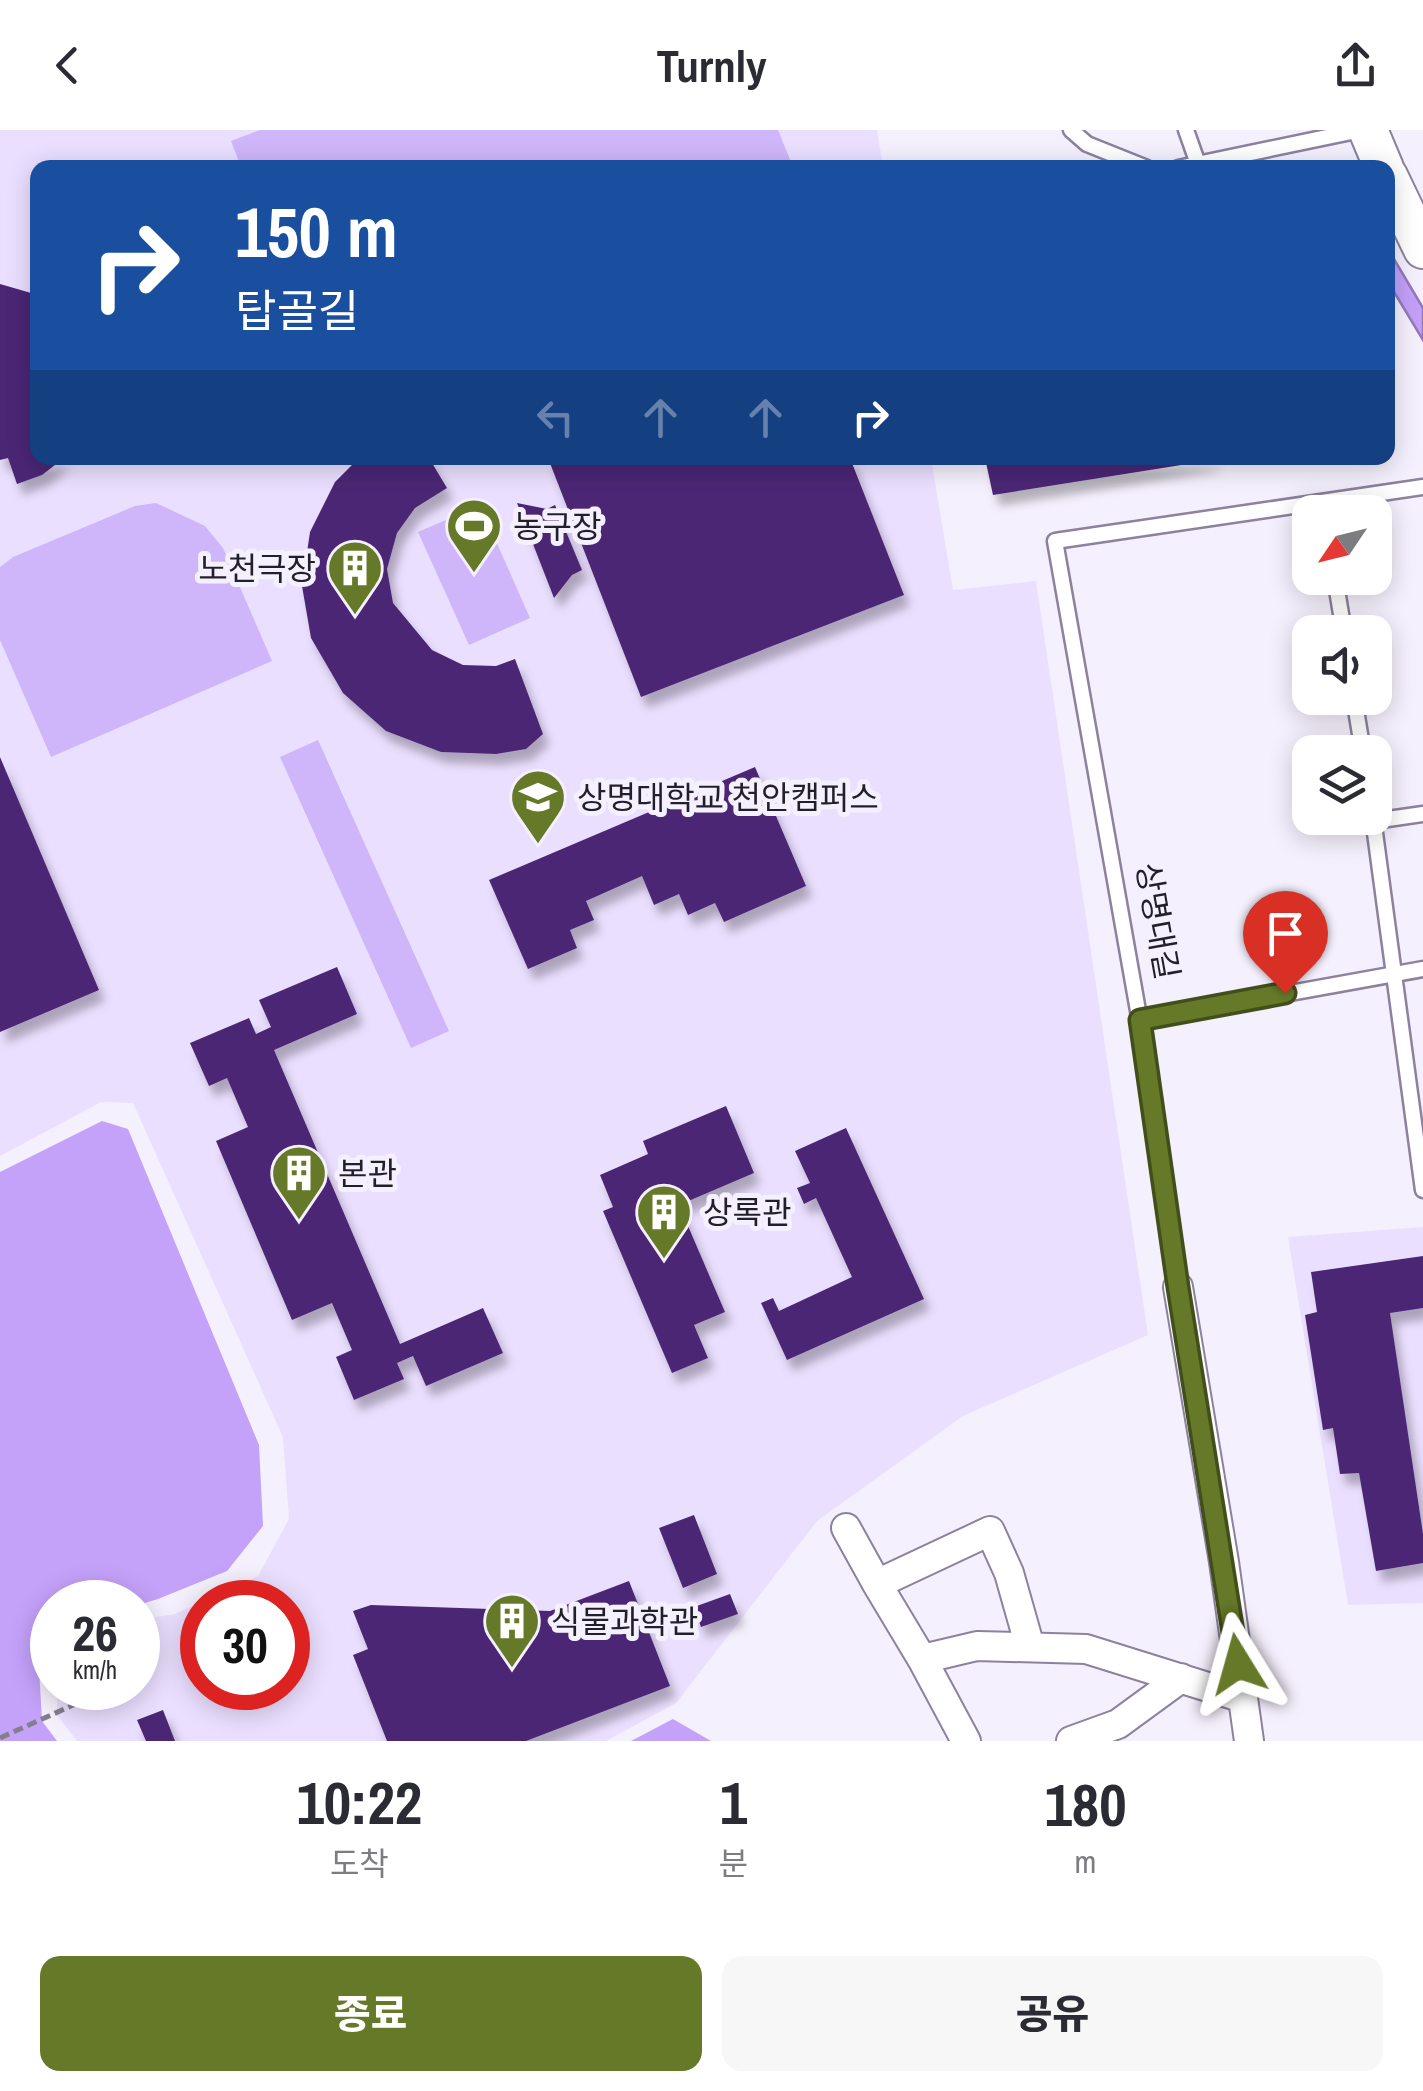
<!DOCTYPE html>
<html lang="ko">
<meta charset="utf-8">
<style>
:root{--surface:#fff;--page:#f7f7f7;--text:#2b2b33;--muted:#7c7c81;--accent:#667929}
body{margin:0;font-family:"Archivo Narrow","Noto Sans KR",sans-serif;background:var(--page);color:var(--text);height:100vh;display:flex;flex-direction:column;font-size:38px;white-space:nowrap}
*{box-sizing:border-box;margin:0}
p{font-size:32px;color:var(--muted)}
.icon{flex:none;width:55px;height:55px;fill:none;stroke:currentColor;stroke-width:2;stroke-linecap:round;stroke-linejoin:round}
.map{position:relative;height:1611px;overflow:hidden}
.side{display:flex;flex-direction:column;background:var(--surface);flex:1}
.side>*{flex:none}
.top-card{position:absolute;left:30px;top:30px;width:1365px;height:305px;border-radius:20px;box-shadow:0 5px 25px #0003;background:#1a4fa0;color:#fff;overflow:hidden}
.needle{width:65px;rotate:235deg}
.buttons{position:absolute;left:1292px;top:365px;display:grid;gap:20px}
.buttons a{display:grid;place-items:center;width:100px;height:100px;border-radius:20px;background:var(--surface);box-shadow:0 5px 25px #0003;font-size:50px}
.speed{position:absolute;left:30px;top:1450px;display:flex;gap:20px;font-size:50px;font-weight:700;text-align:center}
.speed>*{display:grid;place-content:center;width:130px;height:130px;border-radius:50%;background:var(--surface);box-shadow:0 5px 25px #0003;line-height:1}
.speed small{font-size:25px;font-weight:400}
.speed .limit{border:15px solid #d22;background:#fff;color:#111}
.pin{position:absolute;display:grid;place-items:center;width:85px;height:85px;color:#fff;margin:-102px -42px;border-radius:50% 50% 50% 0;rotate:-45deg;box-shadow:0 0 10px #0007}
.pin .icon{rotate:45deg}
.me{position:absolute;width:110px;margin:-55px;rotate:352deg;stroke-linejoin:round;filter:drop-shadow(0 0 8px #0008)}
.turn{display:flex;align-items:center;gap:35px;height:210px;padding:0 40px;font-size:45px}
.turn .icon{width:130px;height:130px;stroke-width:2.5}
.turn b{display:block;font-size:70px;line-height:85px}
.lanes{display:flex;align-items:center;height:95px;padding:0 40px;background:#0003;justify-content:center;gap:50px;direction:ltr}
.lanes .off{opacity:.35}
.eta{display:flex;justify-content:space-evenly;align-items:center;height:170px;text-align:center}
.eta b{font-size:60px;font-weight:800;line-height:70px}
.button{display:flex;gap:20px;margin-top:auto;padding:20px 40px}
.button a{flex:1;height:115px;border-radius:20px;background:var(--accent);color:#fff;font-size:40px;font-weight:800;line-height:115px;text-align:center}
.button a+a{background:var(--page);color:var(--text)}
header{display:flex;justify-content:space-between;align-items:center;height:130px;padding:0 40px;background:var(--surface);font-size:45px;font-weight:800}
.map>svg:first-child{display:block}
</style>
<header><svg class="icon" aria-label="back" viewBox="0 0 24 24"><path d="M15 5l-7 7 7 7"/></svg>Turnly<svg class="icon" aria-label="share" viewBox="0 0 24 24"><path d="M12 15V3M7 8l5-5 5 5M5 13v7h14v-7"/></svg></header>
<div class="map">
<svg width="1423" height="1611" viewBox="0 0 1423 1611">
<defs>
<filter id="shadow"><feDropShadow dx="6" dy="11" stdDeviation="5" flood-color="#0004"/></filter>
</defs>
<rect width="100%" height="100%" fill="#f5f0fd"/>
<path fill="#ebdfff" fill-rule="evenodd" d="M0 0H877L883 37 38 38V328H931L953 460 1036 451 1148 1205 963 1286 817 1391 676 1573 606 1611H77L57 1585V1558H138V1490L175 1484 258 1446 289 1389 283 1307 133 973 101 972 0 1026ZM202 1472H288V1558H202Z
M1423 1097V1473L1348 1475 1288 1107Z"/>
<path fill="#cfb6fa" d="M260 0H778L793 37H241L231 11Z
M156 373 205 396 223 418 272 531 51 627 0 510V437L13 427 135 376Z
M480 375 530 488 469 515 418 402Z
M318 610 449 901 411 918 280 627Z"/>
<path fill="#c4a2fa" d="M102 991 128 999 259 1315 263 1396 227 1441 158 1469 138 1475 52 1472V1523L39 1538 42 1591 57 1611H0V1042Z
M673 1589 711 1611H631Z"/>
<path fill="#c3a0f8" stroke="#9379ba" stroke-width="2.5" d="M1388 119 1423 178V210L1388 152Z"/>
<path fill="#4b2875" filter="url(#shadow)" d="M0 154 38 165V328H64L42 345 17 354 8 328 0 330Z
M359 328H429L447 358 415 378 397 403 387 439 393 473 432 520 463 535 496 536 515 529 543 604 526 619 496 624 441 622 386 601 343 563 311 508 302 456 310 402 335 352Z
M548 328H850L904 465 641 567Z
M985 328H1213V330L993 365Z
M517 373 547 379 555 375 582 440 572 445 554 468Z
M0 627 99 860 0 902Z
M755 637 806 756 724 792 715 773 688 785 679 764 654 775 642 746 586 771 594 790 570 800 577 818 528 839 489 750Z
M337 837 357 884 274 920 400 1214 483 1178 503 1223 426 1256 413 1226 397 1233 404 1249 354 1270 336 1227 352 1220 332 1173 292 1190 216 1011 248 997 227 948 209 956 190 913 249 888 256 904 271 897 259 870Z
M726 976 754 1043 679 1075 725 1182 694 1195 708 1228 672 1243 603 1081 613 1077 600 1045 648 1024 643 1011Z
M846 998 924 1169 787 1230 761 1173 773 1168 779 1181 852 1147 816 1068 804 1074 797 1058 810 1053 795 1021Z
M1423 1126V1178L1390 1183 1423 1404V1433L1376 1441 1359 1343 1340 1344 1333 1298 1323 1300 1305 1185 1317 1182 1311 1142Z
M694 1385 717 1444 683 1458 659 1398Z
M629 1451 670 1556 526 1611H387L353 1525 368 1519 353 1481 371 1475 550 1481Z
M730 1464 738 1484 701 1497 694 1477Z
M163 1580 175 1611H146L137 1590Z"/>
<g fill="none" stroke-linecap="round" stroke-linejoin="round">
<g stroke="#8c819f" stroke-width="19">
<path id="lane" d="M1071 0 1087 14 1147 38
M1186 0 1198 34
M1178 38 1361 0
M1335 448 1344 502
M1354 568 1363 622
M1373 688 1423 1060
M1374 691 1423 684
M1140 890 1423 839
M1178 1157 1143 909 1055 411 1423 357"/>
</g>
<g stroke="#8c819f" stroke-width="32">
<path id="street" d="M1178 1157 1224 1432 1249 1611
M846 1398 877 1454
M922 1529 877 1454 990 1401 1009 1443 1030 1517
M966 1611 922 1529 977 1516 1086 1519 1243 1568
M1071 1611 1118 1594 1181 1548"/>
</g>
<g stroke="#8c819f" stroke-width="42">
<path id="secondary" d="M1368 0 1384 38
M1388 46 1423 119"/>
</g>
<path stroke="#847f8b" stroke-width="5" stroke-dasharray="10 5" stroke-linecap="butt" d="M138 1548 152 1544
M0 1608 111 1558"/>
<use href="#lane" stroke="#fff" stroke-width="14"/>
<use href="#street" stroke="#fff" stroke-width="28"/>
<use href="#secondary" stroke="#fff" stroke-width="38"/>
</g>
<g fill="none" stroke-linecap="round" stroke-linejoin="round">
<g stroke="#424f1b" stroke-width="25">
<path id="route" d="M1238 1534 1178 1157 1140 890 1285 863"/>
</g>
<use href="#route" stroke="#667929" stroke-width="18"/>
</g>
<defs>
<g id="stadium-pin" transform="scale(2.875)"><path d="M0 17L-7.5 6A9.5 9.5 0 1 1 7.5 6Z" fill="#667929" stroke="#f5f0fd"/><path d="M0-5a6.5 5 0 1 0 0 10a6.5 5 0 1 0 0-10ZM-3.5-1.8h7v3.6h-7Z" fill="#fff"/></g>
<g id="building-pin" transform="scale(2.875)"><path d="M0 17L-7.5 6A9.5 9.5 0 1 1 7.5 6Z" fill="#667929" stroke="#f5f0fd"/><path d="M-4-6H4V6H1V3H-1V6H-4ZM-2.5-4.3h1.7v1.8h-1.7ZM.8-4.3h1.7v1.8H.8ZM-2.5-1h1.7V.8h-1.7ZM.8-1h1.7V.8H.8Z" fill="#fff"/></g>
<g id="university-pin" transform="scale(2.875)"><path d="M0 17L-7.5 6A9.5 9.5 0 1 1 7.5 6Z" fill="#667929" stroke="#f5f0fd"/><path d="M0-5L7-2L0 1L-7-2ZM-4 1L0 2.5L4 1V4Q0 6-4 4Z" fill="#fff"/></g>
</defs>
<g fill-rule="evenodd">
<use href="#stadium-pin" x="474" y="396"/>
<use href="#building-pin" x="355" y="438"/>
<use href="#university-pin" x="538" y="667"/>
<use href="#building-pin" x="299" y="1043"/>
<use href="#building-pin" x="664" y="1082"/>
<use href="#building-pin" x="512" y="1491"/>
</g>
<g text-anchor="middle" dominant-baseline="central" stroke-width="10" stroke-linejoin="round" paint-order="stroke">
<g font-size="32" fill="#231f2a" stroke="#f5f0fd" text-anchor="start">
<text x="513" y="396">농구장</text>
<text x="316" y="438" text-anchor="end">노천극장</text>
<text x="577" y="667">상명대학교 천안캠퍼스</text>
<text x="338" y="1043">본관</text>
<text x="703" y="1082">상록관</text>
<text x="551" y="1491">식물과학관</text>
</g>
<g font-size="32" fill="#231f2a" stroke="#f5f0fd">
<text transform="translate(1158 791) rotate(80)">상명대길</text>
</g>
</g>
</svg>
<div class="buttons">
<a><svg class="needle" viewBox="-14 -14 28 28"><path d="M0-13l5 13h-10z" fill="#e53935"/><path d="M0 13l5-13h-10z" fill="#7c7c81"/></svg></a>
<a><svg class="icon" aria-label="sound" viewBox="0 0 24 24"><path d="M4 9h4l5-4v14l-5-4H4zM17 9q2 3 0 6"/></svg></a>
<a><svg class="icon" aria-label="layers" viewBox="0 0 24 24"><path d="M12 4l9 5-9 5-9-5zM3 14l9 5 9-5"/></svg></a>
</div>
<div class="speed"><div>26<small>km/h</small></div><div class="limit">30</div></div>
<div class="pin" style="left:1285px;top:863px;background:#d93025"><svg class="icon" aria-label="arrive" viewBox="0 0 24 24"><path d="M6 21V4h12l-3 4 3 4H6"/></svg></div>
<svg class="me" style="left:1238px;top:1534px" viewBox="-20 -20 40 40"><path d="M0-17L14 15 0 8-14 15z" fill="#667929" stroke="#fff" stroke-width="4"/></svg>
<div class="top-card">
<div class="turn"><svg class="icon" aria-label="right" viewBox="0 0 24 24"><path d="M7 20v-9h11M14 6l5 5-5 5"/></svg><div><b>150 m</b>탑골길</div></div>
<div class="lanes"><svg class="icon off" aria-label="left" viewBox="0 0 24 24"><path d="M17 20v-9H6M10 6l-5 5 5 5"/></svg><svg class="icon off" aria-label="ahead" viewBox="0 0 24 24"><path d="M12 20V5M6 11l6-6 6 6"/></svg><svg class="icon off" aria-label="ahead" viewBox="0 0 24 24"><path d="M12 20V5M6 11l6-6 6 6"/></svg><svg class="icon" aria-label="right" viewBox="0 0 24 24"><path d="M7 20v-9h11M14 6l5 5-5 5"/></svg></div>
</div>
</div>
<section class="side">
<div class="eta">
<div><b>10:22</b><p>도착</p></div>
<div><b>1</b><p>분</p></div>
<div><b>180</b><p>m</p></div>
</div>
<div class="button"><a>종료</a><a>공유</a></div>
</section>
